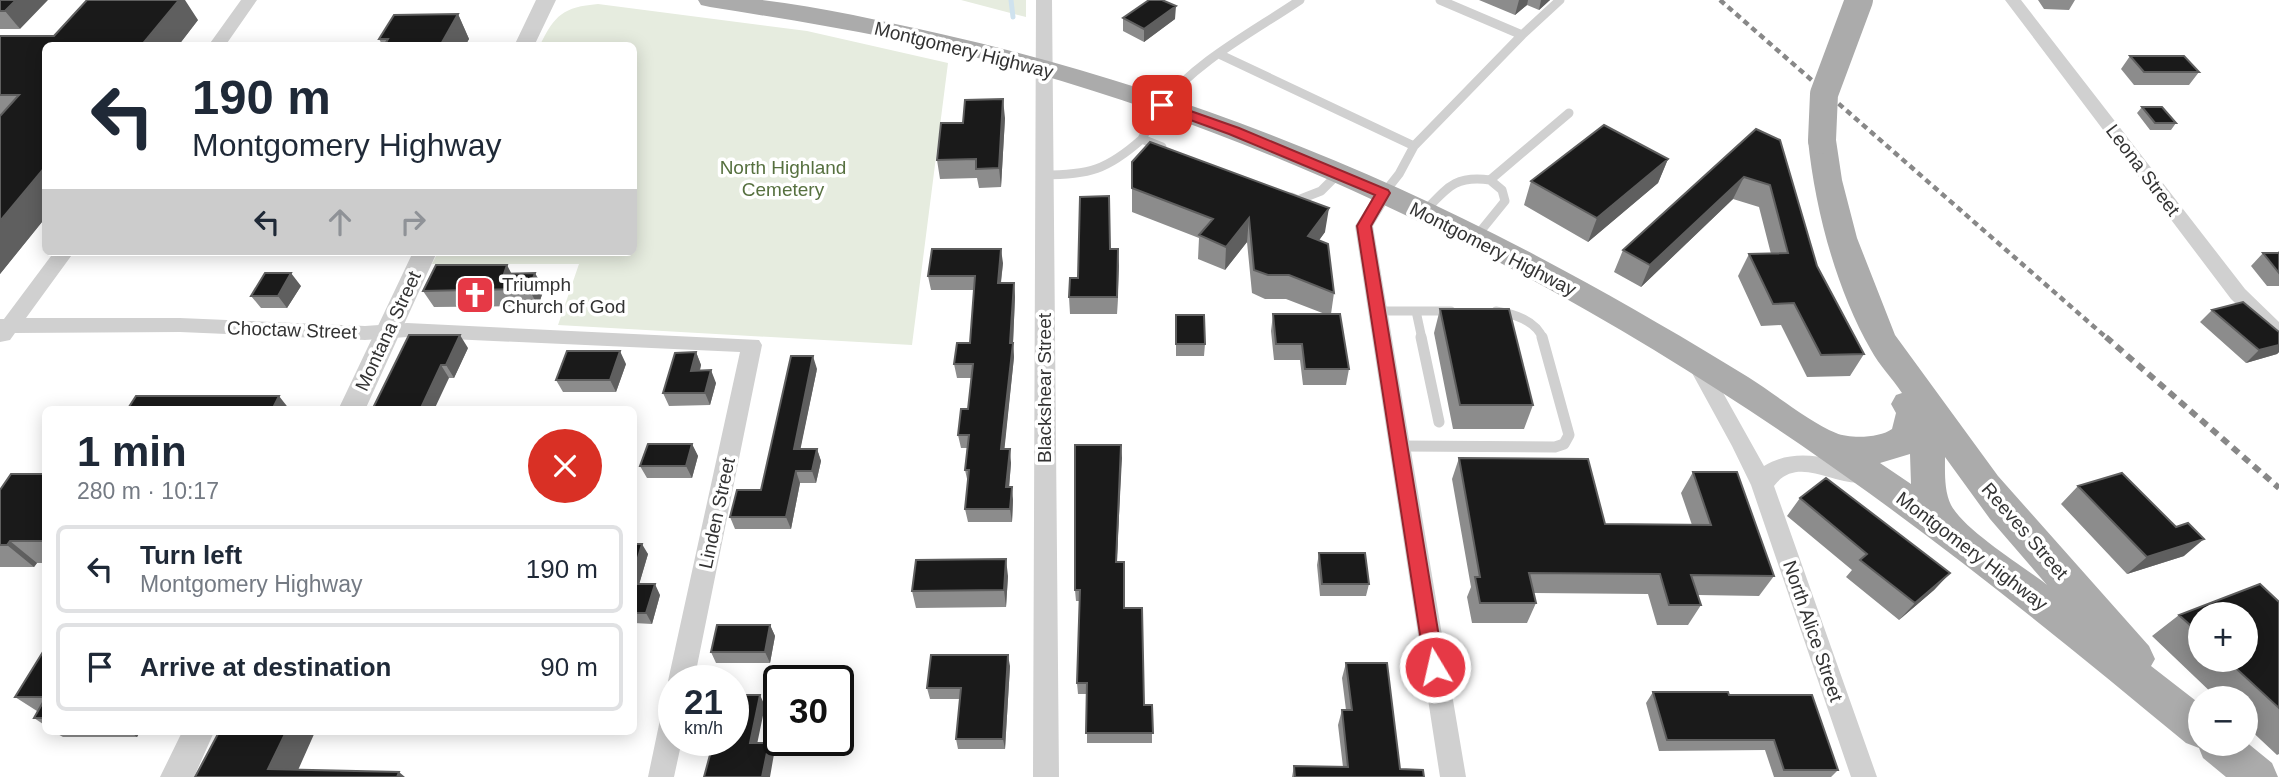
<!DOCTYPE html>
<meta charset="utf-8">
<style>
:root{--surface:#fff;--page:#f6f6f7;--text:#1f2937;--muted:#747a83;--line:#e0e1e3}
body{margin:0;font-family:Helvetica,sans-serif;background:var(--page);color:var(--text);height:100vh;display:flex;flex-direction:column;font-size:26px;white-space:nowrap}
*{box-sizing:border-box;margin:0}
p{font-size:23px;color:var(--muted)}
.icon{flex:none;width:38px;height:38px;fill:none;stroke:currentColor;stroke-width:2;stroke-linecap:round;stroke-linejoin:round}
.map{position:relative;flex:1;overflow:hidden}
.panel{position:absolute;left:42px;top:406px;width:595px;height:329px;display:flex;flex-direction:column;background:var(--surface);border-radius:10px;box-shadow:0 4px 18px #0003}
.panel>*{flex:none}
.banner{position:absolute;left:42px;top:42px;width:595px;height:214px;border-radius:10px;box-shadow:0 4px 18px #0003;background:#fff;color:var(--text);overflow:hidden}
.tools{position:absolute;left:2188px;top:602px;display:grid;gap:14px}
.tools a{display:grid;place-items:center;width:70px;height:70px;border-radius:50%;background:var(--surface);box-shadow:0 4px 18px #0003;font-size:35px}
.speed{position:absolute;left:658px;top:665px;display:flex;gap:14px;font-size:35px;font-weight:700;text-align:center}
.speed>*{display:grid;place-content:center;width:91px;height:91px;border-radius:50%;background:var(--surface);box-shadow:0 4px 18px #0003;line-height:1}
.speed small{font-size:18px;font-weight:400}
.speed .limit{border:4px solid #111;border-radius:10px;background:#fff;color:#111}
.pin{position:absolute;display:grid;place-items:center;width:60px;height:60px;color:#fff;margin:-30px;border-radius:14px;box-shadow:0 4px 10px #0006}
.me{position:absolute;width:77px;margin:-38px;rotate:351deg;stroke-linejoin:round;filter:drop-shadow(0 0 5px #0008)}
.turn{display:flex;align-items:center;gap:24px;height:147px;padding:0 35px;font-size:32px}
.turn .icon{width:91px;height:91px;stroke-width:2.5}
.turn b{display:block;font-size:49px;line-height:60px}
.lanes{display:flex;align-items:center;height:66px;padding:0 35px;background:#0003;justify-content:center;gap:35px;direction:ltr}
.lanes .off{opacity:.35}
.round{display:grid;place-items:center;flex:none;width:74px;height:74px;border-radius:37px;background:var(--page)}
.summary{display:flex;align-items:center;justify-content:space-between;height:119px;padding:0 35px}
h1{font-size:42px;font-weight:800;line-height:52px}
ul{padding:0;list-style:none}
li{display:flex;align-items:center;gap:21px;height:88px;margin:0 14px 10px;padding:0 21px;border:4px solid var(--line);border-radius:10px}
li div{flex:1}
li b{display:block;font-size:26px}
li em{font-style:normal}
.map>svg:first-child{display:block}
</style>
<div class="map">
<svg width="2279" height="777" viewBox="0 0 2279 777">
<rect width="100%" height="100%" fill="#fff"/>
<path fill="#e6ecdf" d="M961 0H1026V17Z
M598 4 807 31 948 63 912 345 558 325 579 264H432L438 252H634V46L540 45C555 15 563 7 598 4Z"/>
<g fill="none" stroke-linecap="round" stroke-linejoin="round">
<path stroke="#cfe2ee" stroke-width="5" d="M1011 0 1013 17"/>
<path stroke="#d0d0d0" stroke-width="9" d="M1522 35 1560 0
M1221 55 1414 146
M1162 147 1142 139C1148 128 1153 116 1161 106 1196 61 1253 32 1300 0
M1043 175C1089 175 1107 170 1142 139
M1384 193 1399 174 1414 146 1522 35 1440 0
M1291 197 1298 200 1321 191 1339 173
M1424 212C1447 188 1455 175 1490 180
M1475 238 1505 201 1502 190 1490 180 1569 113
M1377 311H1451
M1416 311 1422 339
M1496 311C1514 314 1536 320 1543 339"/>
<path stroke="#d0d0d0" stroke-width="11" d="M1421 337 1439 422
M1399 446 1555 447 1564 444 1569 435 1542 337"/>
<path fill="#d0d0d0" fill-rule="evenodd" d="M241 0H257L225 46H208Z
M1036 0H1052L1059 777H1033Z
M2005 0H2021L2245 289 2279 322V341L2272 339 2231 299Z
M1384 187 1390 189 1393 193 1373 226 1466 777H1440L1355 226 1378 189Z
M54 252H74L26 318H180L365 326 407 323 759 340 762 345 694 681H674V690L668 681 740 352 407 337 365 340 180 332 15 333 10 340 0 342V319H4Z
M1696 354 1703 357 1764 466C1795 447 1828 458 1861 466L1869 469 1872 475 1869 481C1839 491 1799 452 1774 486L1877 777H1851L1751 485 1732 446 1686 362 1689 357Z
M674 703V740H682L674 777H648L661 715 665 707Z"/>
<path fill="#d0d0d0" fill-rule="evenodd" d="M536 0H556L534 46H514Z
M413 252H437L365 410H338Z
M182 732H214L194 777H160Z"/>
<path fill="#ababab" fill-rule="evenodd" d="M698 0C719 0 741 0 762 0 822 7 882 21 941 34 1157 83 1368 164 1563 270 1626 304 1688 340 1748 377 1775 394 1808 421 1836 433 1850 439 1880 438 1892 429L1896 413 1891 404 1896 395 1902 393C1892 378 1879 365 1871 350 1836 289 1815 209 1808 140L1812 134 1822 131 1832 134 1836 140 1842 180 1857 238 1895 335 1998 476 2149 646 2155 659 2151 666 2200 704V744H2245V741L2272 763 2278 777H2226L2203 758 2199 748 2186 743C2082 657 1978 572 1869 493 1616 310 1332 158 1031 72 926 42 818 24 710 7L701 5ZM1910 454 1911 484 1880 463ZM1945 457 1990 519 2047 585C2022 565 1965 531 1951 505 1944 491 1945 472 1945 457Z"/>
<path stroke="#888" stroke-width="4.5" stroke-dasharray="6 4.5" stroke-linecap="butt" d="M1720 0 2108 339"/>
<path stroke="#888" stroke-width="6" stroke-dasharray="8 6" stroke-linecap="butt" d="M2106 337 2279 488"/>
<path stroke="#ababab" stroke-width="28" d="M1822 140 1824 94 1859 0"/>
</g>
<path fill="#8c8c8c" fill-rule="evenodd" d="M0 0 20 29H0Z
M1479 0H1550L1539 10 1527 5 1515 15Z
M2038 0H2075L2069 10 2044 9Z
M458 14 469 39 465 46H383L379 39Z
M1123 18 1175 19 1144 42 1123 31Z
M198 20 178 46H46V217L0 274V36H54Z
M2130 56 2199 72 2189 85H2134L2121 69Z
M2142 107 2176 123 2171 130H2150L2137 113Z
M1005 118 1001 187 979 188 977 178 940 179 937 160 963 123Z
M1756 129 1817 266 1864 354 1850 376 1807 377 1781 325 1761 326 1738 276 1749 254H1771L1759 207 1733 199 1641 287 1614 272 1623 250Z
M1668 159 1658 183 1588 242 1524 205 1531 181Z
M1132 162 1325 232 1319 240 1334 293 1331 314 1349 369 1346 385H1303L1300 360H1274L1271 331 1273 314H1325L1286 299H1265L1252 293 1247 242 1225 270 1198 259 1199 238 1132 212Z
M1110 249H1118L1117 314H1070L1069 297 1078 278Z
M2279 251V286H2267L2251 266 2263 253H2277Z
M1003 263 1001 283H1014L1015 297 1013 343 1014 357 1004 449 1011 463 1009 487 1013 500 1012 522H968L965 509 968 483 965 470 967 448H961L958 435 968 409 971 378H957L954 364 970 343 974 290H931L928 276Z
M301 286 287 308H261L251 296Z
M544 289 538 306 434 307 423 291Z
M1440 309 1533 405 1524 429H1453L1434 333Z
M2212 310 2279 332V352L2277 354 2246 363 2200 322Z
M1176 315 1205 344 1204 356H1176Z
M468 348 454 378H449L372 410Z
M696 352 701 365 700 371 716 383 710 405 669 406 663 393Z
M626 364 616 392H563L556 380Z
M817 369 800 449H817L821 461 816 483H800L791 529H735L730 517 761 490Z
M692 444 698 456 692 478H647L640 466Z
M1121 445 1117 562 1124 608 1144 705H1152V743H1087V694H1078L1077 683 1080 601H1076L1075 590Z
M1459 458 1605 524 1692 525 1681 493 1693 472 1774 576 1759 596 1698 595 1701 605 1688 625H1657L1648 594 1534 593 1536 603 1527 623H1472L1467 597 1471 587 1452 479Z
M46 474V563H37L34 567H0V490Z
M2078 486 2184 556 2127 574 2061 504Z
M1800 498 1950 573 1934 590 1899 620 1846 577 1852 570 1787 516Z
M634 544 648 554 639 584 660 595 652 624 634 623Z
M1319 553 1369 584 1366 596H1320L1317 565Z
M1008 576 1006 607 916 608 912 591Z
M2279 602V754L2277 755 2245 725V698H2217L2152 636 2179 615ZM2200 614 2245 660H2200Z
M770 625 775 636 770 663H716L711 652Z
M46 647V726L34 718 37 711 15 697Z
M1346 663 1400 769 1424 777H1292L1294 766 1343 767 1338 725 1342 710H1346L1342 678Z
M1010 666 1005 749H958L956 739 960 699H930L927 688Z
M1653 692 1729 695 1838 770 1831 777H1774L1765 750 1659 751 1646 703Z
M54 732H140L137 737H63Z"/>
<path fill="#5f5f5f" d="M16 0H48L20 29 5 11Z
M179 0H185L198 20 178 46H141Z
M1519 0H1528L1527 5 1515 15Z
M1541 0H1550L1539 10Z
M1176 6 1175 19 1144 42V29Z
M458 14 469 39 465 46H440Z
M1003 99 1005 118 1001 187 999 168Z
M1668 159 1658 183 1588 242 1597 218Z
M46 166V217L0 274V221Z
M1744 177 1733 199 1641 287 1650 265Z
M1329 208 1325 232 1305 260 1308 236Z
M1249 218 1247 242 1225 270 1226 247Z
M1001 249 1003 263 999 297 998 283Z
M1118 249 1119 266 1117 314V297Z
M507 265 516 282 513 290 504 274Z
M291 273 301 286 287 308 278 296Z
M535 273 544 289 538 306 529 289Z
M1014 283 1015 297 1013 343 1014 357 1003 463 1001 449 1010 343Z
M460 335 468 348 454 378 446 365Z
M2279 345V352L2277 354 2246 363 2259 350Z
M620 351 626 364 616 392 610 380Z
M696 352 701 365 696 383 691 371Z
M813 356 817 369 798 461 794 449Z
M441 365 449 378 434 410H420Z
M711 370 716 383 710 405 705 393Z
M279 396 290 410H272Z
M692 444 698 456 692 478 686 466Z
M1121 445 1122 458 1116 574V562Z
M817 449 821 461 816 483 812 471Z
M1010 449 1011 463 1008 500 1006 487Z
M796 471 800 483 791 529 786 517Z
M1012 487 1013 500 1012 522 1010 509Z
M2204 539 2184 556 2127 574 2147 557Z
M10 541 37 563 34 567 7 545Z
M642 544 648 554 636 595 634 590V571Z
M1006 559 1008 576 1006 607 1004 590Z
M1950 573 1934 590 1899 620 1915 603Z
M655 584 660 595 652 624 646 613Z
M770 625 775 636 770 663 765 652Z
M634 650 637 656 634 668Z
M1008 655 1010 666 1005 749 1003 739Z
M760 695 765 706 755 754 750 743Z
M130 732H140L137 737Z
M286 732H315L295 777 268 769Z
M769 743 774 754 770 777H762Z
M399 772 405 777H397Z"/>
<path fill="#1a1a1a" stroke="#5f5f5f" stroke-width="2" d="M0 0H16L5 11H0Z
M87 0H179L141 46H46V166L0 221V116L19 95H0V36H54Z
M1149 0H1162L1176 6 1144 29 1123 18Z
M458 14 440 46H384L388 39H379L394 15Z
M2130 56H2184L2199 72H2144Z
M1003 99 999 168 976 169V159L937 160 941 123H963L965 100Z
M2142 107H2162L2176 123H2155Z
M1604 125 1668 159 1597 218 1531 181Z
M1756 129 1780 140 1817 266 1864 354 1821 355 1794 303 1773 304 1749 254 1788 253 1770 185 1744 177 1650 265 1623 250Z
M1150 142 1329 208 1308 236 1328 244 1334 293 1289 275H1268L1254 270 1249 218 1226 247 1199 235 1213 219 1132 188V162Z
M1109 196 1110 249H1118L1117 297H1069L1070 278H1078L1080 197Z
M932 249H1001L998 283H1014L1010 343H1013L1001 449H1010L1006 487H1012L1010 509H965L969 470H965L969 435H958L961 409H968L973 364H954L957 343H970L975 276H928Z
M2263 253H2279V273Z
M436 265H507L504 274 535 273 529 289 423 291Z
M265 273H291L278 296H251Z
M2243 302 2279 332V345L2259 350 2212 310Z
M1440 309H1509L1533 405H1460Z
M1273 314H1340L1349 369H1305L1302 344H1276Z
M1176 315H1204L1205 344H1176Z
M409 335H460L446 365H441L420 410H372Z
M567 351H620L610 380H556Z
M696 352 691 371 711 370 705 393H663L675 353Z
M791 356H813L794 449H817L812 471H796L786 517H730L737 490H761Z
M136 396H279L272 410H127Z
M648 444H692L686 466H640Z
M1075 445H1121L1116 562H1124V608H1142L1144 705H1152L1153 733H1086L1087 683H1077L1080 590H1075Z
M1459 458 1588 459 1605 524 1711 525 1693 472H1737L1774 576 1691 575 1701 605H1669L1660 574 1529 573 1536 603H1480L1475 577H1480Z
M2122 473 2176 527 2188 523 2204 539 2147 557 2078 486Z
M11 474H46V541H10L7 545H0V490Z
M1826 478 1950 573 1915 603 1860 560 1867 554 1800 498Z
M634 544H642L634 571Z
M1319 553H1365L1369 584H1322Z
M1006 559 1004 590 912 591 916 560Z
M634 584H655L646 613H634Z
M2260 584 2279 602V708L2227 660H2245V614H2200V634L2179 615Z
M717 625H770L765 652H711Z
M46 647V697H15Z
M931 655H1008L1003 739H956L961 688H927Z
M1346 663H1387L1400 769 1423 770 1424 777H1295L1294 766 1348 767 1342 710H1352Z
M1653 692H1728L1729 695H1812L1838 770H1784L1774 740H1667Z
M733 695H760L750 743H769L762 777H704L714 740H733Z
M46 697V718H34Z
M219 732H286L268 769 399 772 397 777H195Z"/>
<path fill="#e63946" stroke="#96252e" stroke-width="2" d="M1162 101 1239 128 1388 190 1390 193 1371 226 1444 667 1441 673 1435 675 1428 673 1425 667 1357 226 1375 195 1229 134 1157 108 1155 105Z"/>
<defs>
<g id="church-square" transform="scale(2.0125)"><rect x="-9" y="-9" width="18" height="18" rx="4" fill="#e63946" stroke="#fff"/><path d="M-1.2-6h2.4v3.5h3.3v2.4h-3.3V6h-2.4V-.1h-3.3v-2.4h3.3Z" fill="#fff"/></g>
</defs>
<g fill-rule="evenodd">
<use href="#church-square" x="475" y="295"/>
</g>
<g text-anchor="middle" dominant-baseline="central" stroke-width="7" stroke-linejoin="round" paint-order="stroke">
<g font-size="19" fill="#333" stroke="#fff">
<text transform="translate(964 50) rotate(14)">Montgomery Highway</text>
<text transform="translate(2143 170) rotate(53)">Leona Street</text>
<text transform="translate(1493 249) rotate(27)">Montgomery Highway</text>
<text transform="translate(292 330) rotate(2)">Choctaw Street</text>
<text transform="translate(388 331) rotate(-65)">Montana Street</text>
<text transform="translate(1044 388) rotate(-90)">Blackshear Street</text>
<text transform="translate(717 513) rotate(-78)">Linden Street</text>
<text transform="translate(2025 531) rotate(49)">Reeves Street</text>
<text transform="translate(1972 551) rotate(37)">Montgomery Highway</text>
<text transform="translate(1813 631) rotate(71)">North Alice Street</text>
</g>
<g font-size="19" fill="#56703f" stroke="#fff">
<text x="783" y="167">North Highland<tspan x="783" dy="22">Cemetery</tspan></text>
</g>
<g font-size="19" fill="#333" stroke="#fff" text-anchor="start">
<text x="502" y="284">Triumph<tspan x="502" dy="22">Church of God</tspan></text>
</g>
</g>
</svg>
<div class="tools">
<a>+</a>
<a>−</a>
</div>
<div class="speed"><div>21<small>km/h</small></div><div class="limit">30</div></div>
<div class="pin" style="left:1162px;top:105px;background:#d93025"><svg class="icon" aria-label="arrive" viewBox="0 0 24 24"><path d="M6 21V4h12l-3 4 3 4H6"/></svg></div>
<svg class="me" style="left:1435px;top:667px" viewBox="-20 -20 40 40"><circle r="17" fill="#e63946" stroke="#fff" stroke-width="3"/><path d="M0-11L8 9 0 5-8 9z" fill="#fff"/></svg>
<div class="banner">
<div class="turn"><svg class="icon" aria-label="left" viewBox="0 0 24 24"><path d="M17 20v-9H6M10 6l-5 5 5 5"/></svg><div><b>190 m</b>Montgomery Highway</div></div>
<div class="lanes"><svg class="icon" aria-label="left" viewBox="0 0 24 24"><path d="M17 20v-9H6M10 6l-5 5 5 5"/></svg><svg class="icon off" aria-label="ahead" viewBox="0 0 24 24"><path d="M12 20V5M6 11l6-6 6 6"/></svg><svg class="icon off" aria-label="right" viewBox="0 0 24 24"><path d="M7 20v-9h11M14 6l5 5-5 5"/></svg></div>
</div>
<section class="panel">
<div class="summary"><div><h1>1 min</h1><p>280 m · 10:17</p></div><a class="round" style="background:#d93025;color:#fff"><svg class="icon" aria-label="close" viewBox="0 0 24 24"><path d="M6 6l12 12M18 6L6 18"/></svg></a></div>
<ul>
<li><svg class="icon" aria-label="left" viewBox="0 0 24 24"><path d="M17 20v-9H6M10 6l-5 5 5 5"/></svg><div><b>Turn left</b><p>Montgomery Highway</p></div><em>190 m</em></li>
<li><svg class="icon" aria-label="arrive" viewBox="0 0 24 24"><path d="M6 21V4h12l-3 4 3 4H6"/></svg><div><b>Arrive at destination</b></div><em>90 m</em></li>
</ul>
</section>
</div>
